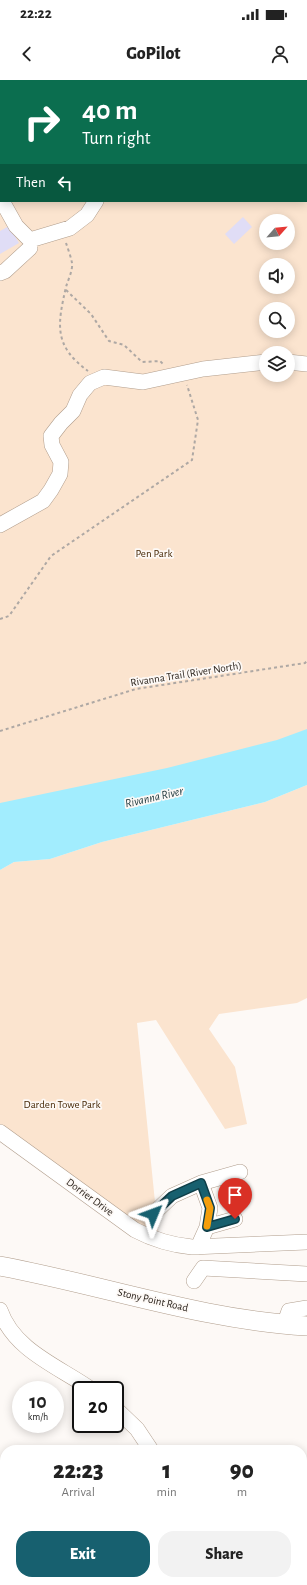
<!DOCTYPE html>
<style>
:root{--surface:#fff;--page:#f2f2f2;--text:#222;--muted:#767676;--accent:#17606f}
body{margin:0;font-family:"Alegreya Sans",sans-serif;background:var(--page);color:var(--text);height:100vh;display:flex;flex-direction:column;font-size:15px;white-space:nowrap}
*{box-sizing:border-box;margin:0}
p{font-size:13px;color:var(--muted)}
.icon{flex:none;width:22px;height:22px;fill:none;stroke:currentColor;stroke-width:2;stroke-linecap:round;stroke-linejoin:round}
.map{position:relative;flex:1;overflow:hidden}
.panel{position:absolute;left:0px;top:1365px;width:307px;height:140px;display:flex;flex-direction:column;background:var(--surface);border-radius:16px 16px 0 0;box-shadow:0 2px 10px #0003}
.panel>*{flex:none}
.top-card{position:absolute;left:0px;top:0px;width:307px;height:122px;box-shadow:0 2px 10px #0003;background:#0b6e4f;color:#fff;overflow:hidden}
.needle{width:26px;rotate:63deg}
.controls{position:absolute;left:259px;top:134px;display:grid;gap:8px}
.controls a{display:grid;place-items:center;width:36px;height:36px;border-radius:50%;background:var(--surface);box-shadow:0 2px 10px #0003;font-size:20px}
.speed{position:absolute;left:12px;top:1301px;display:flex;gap:8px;font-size:20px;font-weight:700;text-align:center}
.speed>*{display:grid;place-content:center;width:52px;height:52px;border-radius:50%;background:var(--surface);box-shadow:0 2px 10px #0003;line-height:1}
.speed small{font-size:10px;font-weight:400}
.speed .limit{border:2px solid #111;border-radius:6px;background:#fff;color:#111}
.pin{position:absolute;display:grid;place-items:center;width:34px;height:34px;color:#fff;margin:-41px -17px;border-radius:50% 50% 50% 0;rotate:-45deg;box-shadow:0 0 4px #0007}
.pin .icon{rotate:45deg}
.me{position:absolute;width:44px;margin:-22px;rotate:46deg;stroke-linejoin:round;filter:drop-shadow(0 0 3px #0008)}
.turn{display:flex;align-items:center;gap:14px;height:84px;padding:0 16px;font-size:18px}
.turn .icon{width:52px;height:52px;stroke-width:2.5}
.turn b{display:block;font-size:28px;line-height:34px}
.then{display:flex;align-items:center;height:38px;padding:0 16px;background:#0003;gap:8px;font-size:15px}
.eta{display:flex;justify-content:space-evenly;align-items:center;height:68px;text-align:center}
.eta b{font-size:24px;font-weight:800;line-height:28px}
.button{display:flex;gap:8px;margin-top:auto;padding:8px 16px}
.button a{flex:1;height:46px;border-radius:16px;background:var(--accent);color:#fff;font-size:16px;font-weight:800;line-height:46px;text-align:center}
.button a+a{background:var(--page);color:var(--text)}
.status{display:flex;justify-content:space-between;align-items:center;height:28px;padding:0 20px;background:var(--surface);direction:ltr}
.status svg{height:11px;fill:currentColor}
header{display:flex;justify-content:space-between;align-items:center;height:52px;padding:0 16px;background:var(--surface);font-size:18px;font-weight:800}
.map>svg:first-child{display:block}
</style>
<div class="status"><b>22:22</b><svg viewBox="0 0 49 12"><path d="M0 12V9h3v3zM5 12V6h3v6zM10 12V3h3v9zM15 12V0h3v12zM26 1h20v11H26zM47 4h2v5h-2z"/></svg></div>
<header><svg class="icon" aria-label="back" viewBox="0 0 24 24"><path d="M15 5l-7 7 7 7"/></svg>GoPilot<svg class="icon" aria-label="person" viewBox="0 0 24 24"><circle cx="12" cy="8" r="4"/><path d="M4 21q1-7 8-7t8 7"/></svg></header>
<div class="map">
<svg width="307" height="1505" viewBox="0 0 307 1505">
<rect width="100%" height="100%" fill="#fdf9f6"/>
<path fill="#fbe4cf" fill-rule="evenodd" d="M0 0H307V652L294 657 0 731ZM1 1H306V121H1ZM266 141H288V163H266ZM266 185H288V207H266ZM266 229H288V251H266ZM266 273H288V295H266Z
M307 705V918L297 923 219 934 209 949 235 987 247 1044 225 1049 156 940 137 943 158 1152 133 1151 0 1055V790L14 782 50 779 102 762 265 722Z"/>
<path fill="#a2edfe" d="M307 649V705L265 722 102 762 50 779 14 782 0 790V723L167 688 277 660Z"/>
<path fill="#e0ddf6" d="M243 137 252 147 234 164 225 154Z
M9 146 19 163 0 174V151Z"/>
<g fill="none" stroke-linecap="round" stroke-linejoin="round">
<g stroke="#b19e8d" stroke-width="16">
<path id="minor" d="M290 0 292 1
M196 1 197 0
M253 1 254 0
M0 2 2 0
M306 2 307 1
M2 121 16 146 30 160 70 148 87 135 96 121
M0 193 5 191 30 168
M288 282 307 284
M0 445 43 421 51 410 60 394 61 382 52 365 51 356 61 343 73 331 80 315 90 303 104 297 143 302 203 289 266 282
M0 1052 135 1150C154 1160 171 1165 192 1167L307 1162
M201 1103 240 1092
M153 1134 172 1116 201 1103 210 1128 207 1147 198 1167
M207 1147 235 1139
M194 1201 203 1188 307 1194
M0 1230C14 1271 60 1287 92 1310
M284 1245 289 1231 307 1228
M115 1328 137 1349 151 1370
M219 1500 221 1505"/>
</g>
<g stroke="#b19e8d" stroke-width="20">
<path id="major" d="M0 1186C103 1205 202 1240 307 1246"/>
</g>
<path stroke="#aea8a4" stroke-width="2" stroke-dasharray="3 3" stroke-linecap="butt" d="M129 0V1
M66 163C68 169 71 177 72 183 73 190 68 200 66 207 57 246 54 266 88 291
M66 210 91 234 109 261 124 265 142 282 160 281 164 285
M0 539 9 536 51 476 192 380 198 340 187 305
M0 651 136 609 305 583 307 581"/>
<use href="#minor" stroke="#fff" stroke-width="15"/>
<use href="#major" stroke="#fff" stroke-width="19"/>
</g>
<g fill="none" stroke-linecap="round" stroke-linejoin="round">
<g stroke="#0f3e48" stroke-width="10">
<path id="route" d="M153 1134 172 1116 201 1103 210 1128 207 1147 235 1139"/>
</g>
<use href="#route" stroke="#17606f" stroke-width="7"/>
<path stroke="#f59e0b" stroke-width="7" d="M207 1120 210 1128 207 1146"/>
</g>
<g text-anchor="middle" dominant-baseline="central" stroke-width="3.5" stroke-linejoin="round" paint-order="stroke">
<g font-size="11" fill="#472907" stroke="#fdf9f6">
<text x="154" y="473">Pen Park</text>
<text x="62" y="1024">Darden Towe Park</text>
</g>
<g font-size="11" fill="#2d251e" stroke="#fdf9f6">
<text transform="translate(186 594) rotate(-9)">Rivanna Trail (River North)</text>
<text transform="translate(90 1117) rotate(36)">Dorrier Drive</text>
<text transform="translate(153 1220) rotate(13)">Stony Point Road</text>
</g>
<g font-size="12" font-style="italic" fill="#274045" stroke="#fdf9f6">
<text transform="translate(154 717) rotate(-13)">Rivanna River</text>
</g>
</g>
</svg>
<div class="controls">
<a><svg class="needle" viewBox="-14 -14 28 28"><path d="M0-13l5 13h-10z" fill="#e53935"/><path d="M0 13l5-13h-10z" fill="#767676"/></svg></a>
<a><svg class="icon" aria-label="sound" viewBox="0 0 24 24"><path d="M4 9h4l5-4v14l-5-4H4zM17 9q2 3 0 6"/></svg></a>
<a><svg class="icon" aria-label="search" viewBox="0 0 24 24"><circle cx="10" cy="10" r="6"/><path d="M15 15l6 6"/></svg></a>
<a><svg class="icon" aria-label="layers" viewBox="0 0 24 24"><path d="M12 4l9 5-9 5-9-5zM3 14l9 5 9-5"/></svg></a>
</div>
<div class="speed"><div>10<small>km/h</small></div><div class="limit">20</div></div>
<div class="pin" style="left:235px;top:1139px;background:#d93025"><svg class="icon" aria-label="arrive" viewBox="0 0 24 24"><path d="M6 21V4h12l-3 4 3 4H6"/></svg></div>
<svg class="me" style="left:153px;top:1134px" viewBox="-20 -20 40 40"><path d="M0-17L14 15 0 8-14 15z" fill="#17606f" stroke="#fff" stroke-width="4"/></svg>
<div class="top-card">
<div class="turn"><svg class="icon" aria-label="right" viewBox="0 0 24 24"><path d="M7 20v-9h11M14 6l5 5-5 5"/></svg><div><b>40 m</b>Turn right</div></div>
<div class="then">Then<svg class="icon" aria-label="left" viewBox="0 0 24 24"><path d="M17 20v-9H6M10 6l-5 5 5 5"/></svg></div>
</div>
<section class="panel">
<div class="eta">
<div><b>22:23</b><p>Arrival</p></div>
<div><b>1</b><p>min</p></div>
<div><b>90</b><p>m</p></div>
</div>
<div class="button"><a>Exit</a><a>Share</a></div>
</section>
</div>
